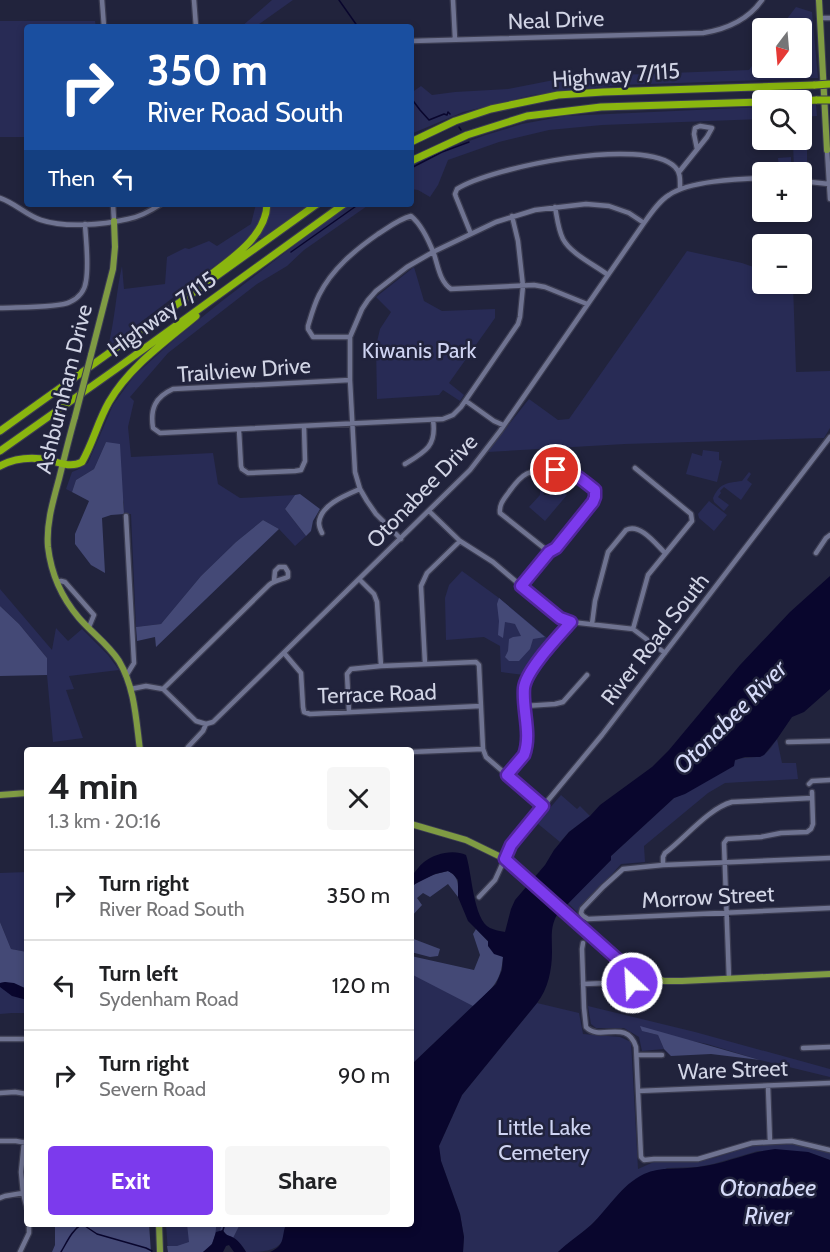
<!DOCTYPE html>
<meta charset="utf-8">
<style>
:root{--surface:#fff;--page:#f6f6f6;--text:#202124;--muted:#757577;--line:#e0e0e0;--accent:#7c3aed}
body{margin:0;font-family:Cabin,sans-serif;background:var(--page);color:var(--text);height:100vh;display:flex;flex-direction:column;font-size:22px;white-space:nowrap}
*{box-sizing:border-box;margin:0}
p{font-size:20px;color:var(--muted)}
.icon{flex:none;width:33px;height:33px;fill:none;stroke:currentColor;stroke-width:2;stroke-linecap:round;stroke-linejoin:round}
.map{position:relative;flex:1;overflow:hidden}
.sheet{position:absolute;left:24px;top:747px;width:390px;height:480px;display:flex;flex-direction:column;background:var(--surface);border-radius:6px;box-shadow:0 3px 9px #0003}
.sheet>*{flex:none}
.top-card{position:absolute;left:24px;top:24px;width:390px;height:183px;border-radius:6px;box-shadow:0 3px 9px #0003;background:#1a4fa0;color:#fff;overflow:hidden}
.needle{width:39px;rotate:196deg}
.fabs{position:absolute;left:752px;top:18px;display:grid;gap:12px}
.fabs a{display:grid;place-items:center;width:60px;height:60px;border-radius:6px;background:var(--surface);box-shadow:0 3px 9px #0003;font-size:30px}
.pin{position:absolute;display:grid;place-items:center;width:51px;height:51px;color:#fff;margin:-26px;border:3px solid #fff;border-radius:50%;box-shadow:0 2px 6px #0007}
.me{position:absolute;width:66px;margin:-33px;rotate:335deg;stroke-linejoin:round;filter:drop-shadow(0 0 4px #0008)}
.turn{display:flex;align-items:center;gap:21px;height:126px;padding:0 24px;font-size:27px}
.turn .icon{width:78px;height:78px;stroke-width:2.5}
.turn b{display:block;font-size:42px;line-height:51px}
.then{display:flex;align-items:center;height:57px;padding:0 24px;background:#0003;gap:12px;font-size:22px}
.round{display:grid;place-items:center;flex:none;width:63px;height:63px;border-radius:6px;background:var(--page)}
.summary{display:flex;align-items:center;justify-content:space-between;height:102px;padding:0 24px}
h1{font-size:36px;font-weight:700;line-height:45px}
.cta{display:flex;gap:12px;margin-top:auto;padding:12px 24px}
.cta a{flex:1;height:69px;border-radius:6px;background:var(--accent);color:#fff;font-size:24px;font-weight:700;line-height:69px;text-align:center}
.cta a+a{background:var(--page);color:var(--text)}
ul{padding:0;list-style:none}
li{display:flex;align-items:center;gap:18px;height:90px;padding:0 24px;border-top:2px solid var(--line)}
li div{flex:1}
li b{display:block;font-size:22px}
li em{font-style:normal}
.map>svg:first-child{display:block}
</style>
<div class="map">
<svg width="830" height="1252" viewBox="0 0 830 1252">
<rect width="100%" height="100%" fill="#21233c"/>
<path fill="#282b55" d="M272 0H293L255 27H241Z
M796 7 812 12 818 78 619 85 533 95 463 112 411 134V93L421 86 432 95 455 92 508 89 559 79 592 76 749 70 762 52V68H801V28H780Z
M0 21H95L96 27H27V137H0Z
M801 105H816L817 116 801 117Z
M762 107V119L602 125 549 130 499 142 448 160 438 185 430 197 418 190 411 189V166L441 151 486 135 522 124 565 116Z
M793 142H807V170H794Z
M791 157V169H780L779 168 778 158Z
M256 204H263C261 224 253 232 241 246L108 347C115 320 116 292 122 266L124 289 165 284 167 257 185 248 189 249 209 241 217 246 251 224Z
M269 204H311L262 238H258L267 218Z
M351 204H370L304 250 287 266 257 284 168 353 130 397 134 401 128 427 131 457 213 453 218 484 240 498 295 495 285 509 306 536 295 546 279 529 263 520 236 542 201 576 161 624 136 627 131 514H124V503L106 442 94 469 76 480 72 492 66 489 72 472 77 470 88 463 113 405 134 376 175 339 222 301 321 225Z
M687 251 742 263 762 270V284H793L796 372 830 371V428L824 438 625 444 487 452 529 399 558 420 569 419Z
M414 267 424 301 442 311 495 309V318L449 383 464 395 460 401 443 390 439 395 377 399 376 346 380 329 391 312 376 297Z
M703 450 719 452V460L722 461 717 482 686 474 692 453 702 456Z
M543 472 544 495 564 493 567 495 545 521 529 507 540 495V473Z
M749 472 751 474 747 480 752 484 741 500 724 487 720 491 721 493 718 497 729 505 724 511 714 502 713 498C720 483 726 483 742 481Z
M709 501 727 515 714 531 699 518 698 514Z
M462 571 499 598 552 642 524 675 501 672 500 646 484 637 446 640 445 598 449 585Z
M0 589 52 650 56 628 68 641 82 629 108 655 119 670 69 676 74 689 66 690 83 738 53 742 47 675V658L19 624 0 606Z
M777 739 782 763H796L798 779 725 783 708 793 644 846 645 862 621 864 578 913 568 903 611 860V856L674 798C696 790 713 772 734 761 743 756 752 759 761 756 768 754 773 744 777 739Z
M561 795 577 809 580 806 590 816 569 832 560 842 537 823Z
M27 872V952L11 949 0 922V873Z
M27 964V1013H12L0 1014V965Z
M411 967 492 988 411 1065Z
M537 1003 579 1013 583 1034 620 1037 631 1042 638 1169 656 1161 714 1158 752 1145 786 1143 809 1145 830 1153V1160L808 1152 758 1151 713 1164 697 1167 667 1168 602 1214 589 1227 558 1252H463L464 1237 460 1214 441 1161 439 1146 462 1095Z
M588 1006 695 1032 830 1069V1077L760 1060 707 1044 642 1031 658 1035 664 1049 642 1051 639 1037 624 1028H596L591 1024Z
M166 1224H286C284 1229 285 1234 284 1238 278 1252 261 1252 246 1252L243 1247 225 1234 203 1252H168Z"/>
<path fill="#444976" d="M106 442 120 444 124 514 111 515 102 518 105 573 91 565 75 544V534L89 501 72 492 76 480 94 469Z
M300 494 320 509 313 521 311 531 306 536 285 509 295 495Z
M263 520 279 529 156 647 155 637 137 641 136 627 161 624 201 576 236 542Z
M499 598 545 637 533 639 530 649 519 661H509L505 657 508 651 509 639 513 637 521 636 515 624 505 622 503 638 498 635 499 621 497 604Z
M0 606 19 624 47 658V675L0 676Z
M448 871C460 877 458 886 458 897L448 884 430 897 423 893 417 898 422 905 411 917V888C420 878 435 874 448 871Z
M0 922 11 949 27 952V989L5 982 0 983Z
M476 929 503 957C501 983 491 989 473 1006L411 974V956L474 970 480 955 473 934Z
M411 938 440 949 438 956 430 957 411 952Z
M640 1026 760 1060 711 1054 671 1056 664 1049 658 1035 642 1031Z
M55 1224H149L151 1252H52L55 1245Z
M187 1224H213L216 1226C216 1235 213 1248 203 1252 197 1252 176 1252 168 1252L167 1246H177L189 1242Z
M222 1224H240L233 1238 225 1234 223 1230 220 1231Z"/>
<path fill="#09062d" d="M830 576V689L804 712 792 717 777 739 764 755 760 757H745L735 760 734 766 685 794 674 798 611 856V860L557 915C550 927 552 938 552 952 552 970 548 989 537 1003L462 1095 439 1146 441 1161 460 1214 464 1237 463 1252H270C286 1245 281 1237 286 1224H411V1065L496 984 502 970 503 957 494 954 488 946V941L468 921 458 897V880L453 874 448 871 435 874 415 884 411 888V877C415 872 419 866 424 862 435 853 454 849 466 855 472 872 473 920 490 928 494 930 500 931 505 932L511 909 515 900 545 865 554 850 569 832 590 816 600 805 652 767 669 750 740 665 790 612Z
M5 982 14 983 27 989V1000L12 996 0 987V983Z
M775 1149 808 1152 830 1160V1252H558C568 1242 580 1235 591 1225 608 1209 621 1185 644 1174 661 1166 680 1170 698 1167 725 1164 748 1152 775 1149Z
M223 1230C226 1236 229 1235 234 1238 239 1241 243 1247 246 1252H234L229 1245 226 1246 223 1252H203L212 1244 216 1232Z"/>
<path fill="#21233c" d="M533 875 568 907 561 915 526 883Z"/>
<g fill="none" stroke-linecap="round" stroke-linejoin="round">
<path stroke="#09062d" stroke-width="1.5" d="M339 0 358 27
M411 98 420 110 429 120 444 114 447 115 448 112 450 114
M459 127 461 130
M411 168 442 152 469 142
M291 252 359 204
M223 1230 225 1224
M61 1252C67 1242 72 1230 82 1224L97 1234 146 1248 152 1251"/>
<g stroke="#3b3c51" stroke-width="7">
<path id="minor" d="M102 0 104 27
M194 0 196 27
M453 0 455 39
M820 18H830
M411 41 703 33C728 29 748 20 762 0
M830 150H827L830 199
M679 172 707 137 712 128 700 126 695 128 694 134 697 149
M801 181 829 184
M0 198C15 203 26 215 41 220 65 228 102 225 128 219 139 217 152 210 161 204
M113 204 114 221
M555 207C557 217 558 229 563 239 571 254 595 265 608 275
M471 234 456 197 455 194 457 189C492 167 644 136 675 167 681 173 680 181 680 189
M0 308C15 307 59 308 70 302 79 298 85 290 86 281 89 263 86 242 85 224
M350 337H313L308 329V326C311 316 314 305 319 295 332 269 355 250 378 234 389 227 399 219 411 216 422 225 429 241 434 254 438 266 440 282 451 289L534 285 545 287 587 304
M350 380 173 389C155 397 150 409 153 428L160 433 443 419 453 415 461 407 518 324 520 317 523 286 518 241 512 216
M466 401 494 421 503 425
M239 430 241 466 242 469 248 473 295 471 301 470 305 461 304 426
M405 464C425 452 437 446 433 420
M429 511 460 541 493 562 559 618 571 622 633 629 665 653
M126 516 134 663 126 676
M322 533C321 531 319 526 319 523 320 505 346 495 360 489
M401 539 376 514 367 501 360 489 355 472 350 380V337L362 309 368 300 376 291 407 267 433 252 496 222 535 210 586 204 609 206 629 213 644 223
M816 553 826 538 830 535
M359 579 374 594 377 602 381 666
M57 582 61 581 65 582 94 615 89 627
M521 586 549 552 556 547 593 502 595 497V490C588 484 580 476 572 472 566 469 560 469 553 470 528 471 524 471 509 492 504 499 499 504 500 513L549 552
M592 624 595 601 608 552 626 530C640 523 655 543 665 553
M633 629 648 575 692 521 691 514 635 468
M284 653 301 673 303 707 304 712 310 714 481 706
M425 664 421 586 427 573 460 541
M131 689 146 686 163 689
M163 689 196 721 206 724 213 722 470 470 500 431 644 223C651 213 659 201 669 195 689 181 737 179 762 178
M163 689 269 585C275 580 281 580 288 577V572L285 567H279L275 571 274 581
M525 706 555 704 563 702 587 675
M349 712 347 674 351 669 381 666 476 662 479 665 483 749 486 757 543 806
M788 742 830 741
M188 747 203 731 206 724
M411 752 483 749
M507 775 526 751 527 740 524 688 528 675 571 622
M809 784 812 781 830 780
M830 858 663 865 623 869 603 887 582 909 581 913 583 916 588 919 830 908
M663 865V857L665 853C685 838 709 808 732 802L812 798
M479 897 495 880 511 845 602 735 830 437
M583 943 582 949 584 1008 586 1027C600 1042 627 1018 636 1047L641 1157 644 1160 654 1159H698L752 1143 770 1142 792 1141 830 1150
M729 979 724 843 727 839 761 837 781 833 807 832 811 829 813 824 812 792
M583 984 659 981
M0 1039H27
M803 1048 830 1047
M637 1055H662
M768 1086 770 1142
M638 1091 830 1083
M0 1093 15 1092 27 1094
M0 1141H16L27 1143
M24 1142 21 1172 23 1193 27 1209
M0 1198 5 1196 23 1193
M20 1252 29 1233V1224"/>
</g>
<g stroke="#3b3c51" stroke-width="8">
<path id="major" d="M819 0 827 150
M91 355 113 269 115 247 114 221
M75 417C69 438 64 459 59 479 53 501 46 524 48 547 51 573 62 598 79 618 92 633 108 644 119 661 135 688 136 720 140 750
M0 795 27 793
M411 824 466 840 505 859 528 878 623 964 649 977 664 981H682L830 974
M159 1224 160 1252"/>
</g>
<g stroke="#3b3c51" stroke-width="9">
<path id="highway" d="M801 101 817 100
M411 142 455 121 491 109 558 95 603 92 815 85
M411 161 467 135 527 116 601 107 762 102
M201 282C226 262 266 239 267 204
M0 431 317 204
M0 451 116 369 344 204
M0 466C15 458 33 457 49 460 60 463 71 468 82 462 93 443 98 421 109 402 129 367 165 342 196 316"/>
</g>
<use href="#minor" stroke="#6f7391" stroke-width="4.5"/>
<use href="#major" stroke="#7f9b43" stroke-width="6"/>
<use href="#highway" stroke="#8ab60f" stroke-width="7"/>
<g stroke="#3b3c51" stroke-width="8" stroke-linecap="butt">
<path id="major-bridge" d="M75 417 91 355"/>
</g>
<g stroke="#3b3c51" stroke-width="9" stroke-linecap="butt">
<path id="highway-bridge" d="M815 85 830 84
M817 100H830"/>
</g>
<use href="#major-bridge" stroke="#7f9b43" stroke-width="6"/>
<use href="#highway-bridge" stroke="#8ab60f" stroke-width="7"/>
</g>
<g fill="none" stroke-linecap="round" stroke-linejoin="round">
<g stroke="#51269a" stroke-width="15">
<path id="route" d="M556 470C572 469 582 480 595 490V497L593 502 556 548 549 552 521 586 560 618 571 622C558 637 526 670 524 688 522 710 532 734 524 755L507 775 543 806 511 845 505 859 623 964 638 973 632 983"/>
</g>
<use href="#route" stroke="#7c3aed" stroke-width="10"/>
</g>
<g text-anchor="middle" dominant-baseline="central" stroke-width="5" stroke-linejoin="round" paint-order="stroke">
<g font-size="22" fill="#d1d4e5" stroke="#21233c">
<text transform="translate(556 20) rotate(-2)">Neal Drive</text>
<text transform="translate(616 75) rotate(-4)">Highway 7/115</text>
<text transform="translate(162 314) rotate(-36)">Highway 7/115</text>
<text transform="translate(244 370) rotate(-4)">Trailview Drive</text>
<text transform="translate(64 389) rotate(-76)">Ashburnham Drive</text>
<text transform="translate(422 491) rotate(-46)">Otonabee Drive</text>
<text transform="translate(655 639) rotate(-52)">River Road South</text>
<text transform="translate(377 694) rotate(-2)">Terrace Road</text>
<text transform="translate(708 897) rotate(-3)">Morrow Street</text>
<text transform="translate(733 1070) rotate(-2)">Ware Street</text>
</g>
<g font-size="22" fill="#cfd4f2" stroke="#21233c">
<text x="419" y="350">Kiwanis Park</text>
<text x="544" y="1127">Little Lake<tspan x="544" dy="25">Cemetery</tspan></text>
</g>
<g font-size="24" font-style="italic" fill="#d6dbf9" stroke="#21233c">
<text transform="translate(730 717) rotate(-45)">Otonabee River</text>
<text x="768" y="1187">Otonabee<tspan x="768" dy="28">River</tspan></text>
</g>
</g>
</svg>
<div class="fabs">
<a><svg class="needle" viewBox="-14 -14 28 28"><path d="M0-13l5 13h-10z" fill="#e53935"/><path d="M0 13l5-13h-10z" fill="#757577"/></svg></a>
<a><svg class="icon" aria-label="search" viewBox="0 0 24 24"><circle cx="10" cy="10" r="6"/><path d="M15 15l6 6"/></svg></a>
<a>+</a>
<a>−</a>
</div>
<div class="pin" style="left:556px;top:470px;background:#d93025"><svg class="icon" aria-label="arrive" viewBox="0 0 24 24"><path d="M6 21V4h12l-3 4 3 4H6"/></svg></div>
<svg class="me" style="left:632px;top:983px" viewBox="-20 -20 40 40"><circle r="17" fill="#7c3aed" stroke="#fff" stroke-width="3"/><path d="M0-11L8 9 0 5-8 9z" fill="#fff"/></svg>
<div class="top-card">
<div class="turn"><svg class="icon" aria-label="right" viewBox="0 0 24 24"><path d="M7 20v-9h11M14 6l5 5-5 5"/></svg><div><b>350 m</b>River Road South</div></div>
<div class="then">Then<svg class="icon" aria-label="left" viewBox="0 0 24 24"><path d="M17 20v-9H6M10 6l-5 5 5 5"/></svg></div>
</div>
<section class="sheet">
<div class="summary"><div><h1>4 min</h1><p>1.3 km · 20:16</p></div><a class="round"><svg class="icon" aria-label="close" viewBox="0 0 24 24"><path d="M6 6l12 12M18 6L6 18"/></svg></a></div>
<ul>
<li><svg class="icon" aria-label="right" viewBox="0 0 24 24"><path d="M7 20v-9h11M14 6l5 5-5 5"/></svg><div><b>Turn right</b><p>River Road South</p></div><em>350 m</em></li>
<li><svg class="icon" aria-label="left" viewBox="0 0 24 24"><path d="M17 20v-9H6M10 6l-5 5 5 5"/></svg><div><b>Turn left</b><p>Sydenham Road</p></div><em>120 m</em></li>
<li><svg class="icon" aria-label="right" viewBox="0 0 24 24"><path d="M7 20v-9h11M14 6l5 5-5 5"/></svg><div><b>Turn right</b><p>Severn Road</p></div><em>90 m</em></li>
</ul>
<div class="cta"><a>Exit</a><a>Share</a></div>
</section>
</div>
